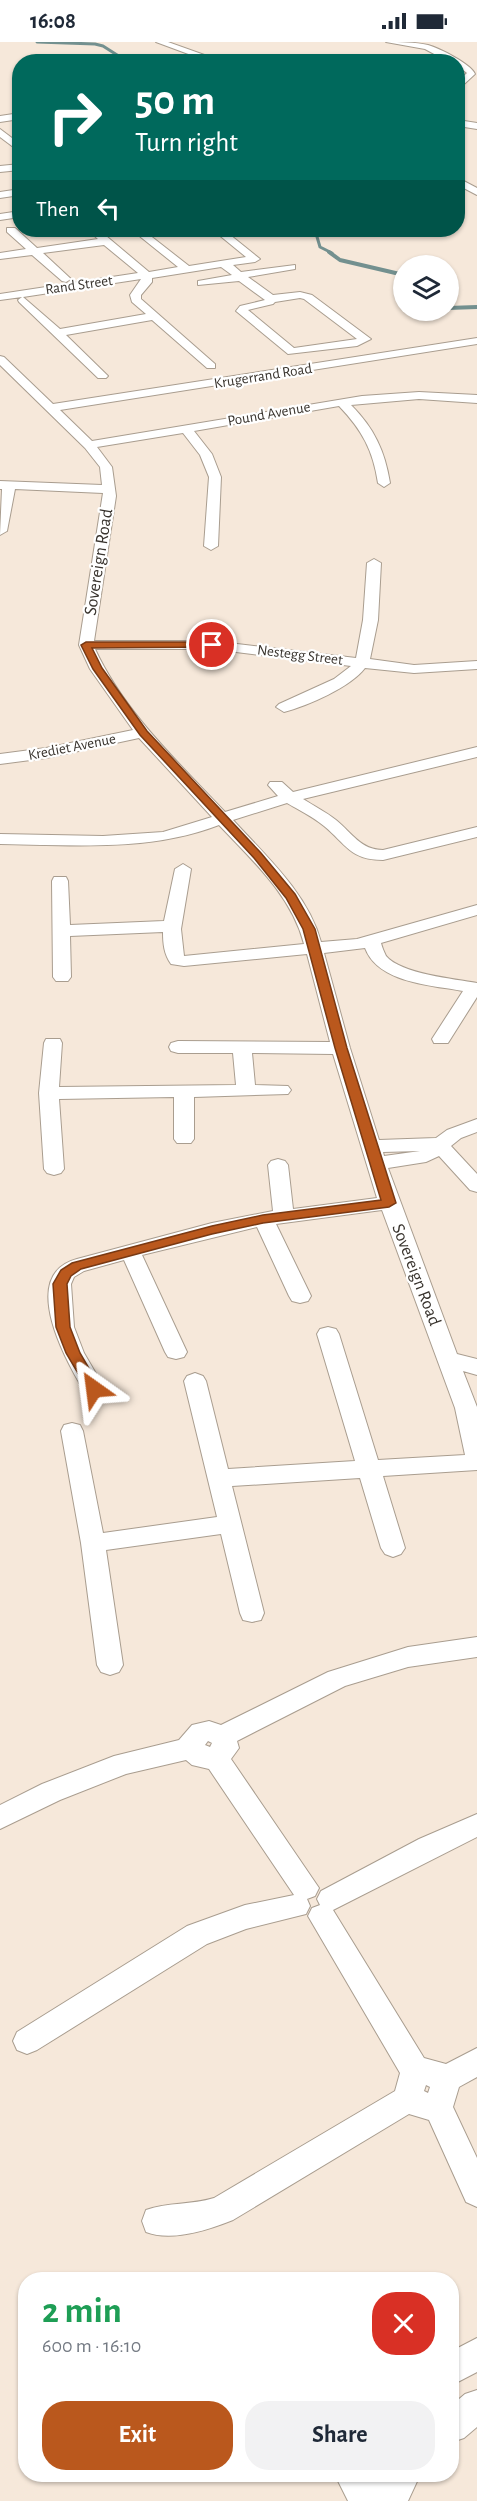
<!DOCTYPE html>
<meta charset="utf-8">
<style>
:root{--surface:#fff;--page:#f2f2f3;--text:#1f2937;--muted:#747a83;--accent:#ba581d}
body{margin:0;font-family:"Alegreya Sans",sans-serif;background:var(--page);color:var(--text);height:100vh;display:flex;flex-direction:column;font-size:22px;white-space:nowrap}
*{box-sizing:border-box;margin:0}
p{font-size:20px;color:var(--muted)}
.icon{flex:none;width:33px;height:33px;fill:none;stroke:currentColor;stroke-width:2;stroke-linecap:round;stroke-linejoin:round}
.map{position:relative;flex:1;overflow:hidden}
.sheet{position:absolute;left:18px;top:2230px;width:441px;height:210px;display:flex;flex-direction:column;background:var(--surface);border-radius:24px;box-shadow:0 2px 4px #0004}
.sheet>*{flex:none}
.banner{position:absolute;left:12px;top:12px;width:453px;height:183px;border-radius:24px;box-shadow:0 2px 4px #0004;background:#00695c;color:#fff;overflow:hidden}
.controls{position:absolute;left:393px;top:213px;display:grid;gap:12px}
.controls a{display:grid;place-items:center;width:66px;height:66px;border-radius:50%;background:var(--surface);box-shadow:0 2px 4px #0004;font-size:30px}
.pin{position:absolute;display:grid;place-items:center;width:51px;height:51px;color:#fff;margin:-26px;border:3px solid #fff;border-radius:50%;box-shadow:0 2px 6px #0007}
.me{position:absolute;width:66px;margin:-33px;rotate:329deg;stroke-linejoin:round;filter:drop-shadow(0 0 4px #0008)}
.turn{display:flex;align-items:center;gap:21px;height:126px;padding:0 24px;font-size:27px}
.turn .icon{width:78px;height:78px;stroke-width:2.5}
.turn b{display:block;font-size:42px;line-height:51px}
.then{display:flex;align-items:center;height:57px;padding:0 24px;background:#0003;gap:12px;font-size:22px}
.round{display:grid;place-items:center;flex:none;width:63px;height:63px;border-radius:24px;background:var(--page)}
.head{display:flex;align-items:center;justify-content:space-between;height:102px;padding:0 24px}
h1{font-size:36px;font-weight:600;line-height:45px;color:#1e9e55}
.button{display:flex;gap:12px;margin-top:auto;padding:12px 24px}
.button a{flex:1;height:69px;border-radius:24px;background:var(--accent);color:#fff;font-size:24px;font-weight:600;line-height:69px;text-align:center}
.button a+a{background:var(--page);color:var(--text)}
.status{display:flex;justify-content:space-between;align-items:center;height:42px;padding:0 30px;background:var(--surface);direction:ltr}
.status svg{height:16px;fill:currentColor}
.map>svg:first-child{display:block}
</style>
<div class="status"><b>16:08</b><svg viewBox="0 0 49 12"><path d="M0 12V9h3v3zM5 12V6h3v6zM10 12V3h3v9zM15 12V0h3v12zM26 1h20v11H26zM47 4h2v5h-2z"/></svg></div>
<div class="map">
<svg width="477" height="2459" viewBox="0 0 477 2459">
<rect width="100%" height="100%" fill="#f6e8da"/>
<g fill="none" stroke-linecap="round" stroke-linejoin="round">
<path stroke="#73908f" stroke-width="3" d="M37 0 95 2 103 4 128 20
M315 188 320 205 332 211"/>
<path stroke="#73908f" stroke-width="4" d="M329 210 340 218 404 233
M448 266 477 265"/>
<g stroke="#a99d8f" stroke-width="2">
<path id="street" d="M156 0H168L224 20H210Z
M386 0C400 0 415 0 428 3 439 6 471 22 475 32L462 44H458V39L467 31 458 24V20H449L425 7Z
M20 71V77L0 80V74Z
M458 78 477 81V87L458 84Z
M0 87 20 102V110L0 95Z
M20 122V128L0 130V124Z
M458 136 477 146V153L458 143Z
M20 147V153L0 156V150Z
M20 169V175L0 178V172Z
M7 186H15L37 206 98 197 88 188H99L149 230 178 225 132 188H143L189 224 246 215 213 188H224L260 217 255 220 233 223 241 230 295 223V227L248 235 273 253 300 250 312 253 371 297 357 304 288 312 236 269 240 264 265 258 239 239 198 243V239L232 233 221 225 152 236V240L141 253V257L215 322V326H207L152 278 66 293 108 334 106 336H98L19 260 18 258 22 255 0 258V252L138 231 104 203 43 211 71 237 66 240 62 239 32 213 0 217V211L26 207 7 190ZM141 237 130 253 132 260 146 272 60 287 23 255ZM300 256 304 257 357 297 294 306 248 268 273 262 275 260Z
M477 296V302L60 368 92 399 362 354 419 350 477 353V361L419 357 351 363C374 386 385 409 390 441L384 445 378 441C373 408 362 388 339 364L194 389 212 412 221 435 218 504 211 508 204 504 209 435 200 413 183 391 97 405 112 425 116 454 94 599H212L356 616 363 578 367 521 374 517 381 521 378 578 370 617 414 623 477 619V627L414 631 365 626C351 645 307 664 284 670L276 665 279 662 334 637 351 624 212 607H95C124 670 178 720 225 770L278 754 268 743 270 740H282L293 750 477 705V715L303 757C314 764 326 770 336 778 352 791 361 808 383 808L477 785V795L383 818C350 818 346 802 324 784 313 775 299 768 287 761L233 778C266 814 308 852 321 900L357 897 477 863V873L381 901C382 905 384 910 386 914 401 932 455 937 477 941V955L448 1001H434L432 997 463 949C431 943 378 941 365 906L324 911 350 1006 379 1098 436 1096 447 1088 477 1077V1090L461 1096 451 1104 477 1132V1150L470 1148 439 1114 426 1120 388 1126 457 1312 477 1317V1333L463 1329 477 1365V1428L383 1434 405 1506 401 1512 393 1515 385 1512 381 1506 360 1436 232 1444 264 1571 261 1578 252 1580 243 1578 240 1571 221 1492 106 1508 123 1623 119 1630 110 1633 101 1630 97 1623 81 1501 61 1389 64 1383 72 1381 80 1383 83 1389 103 1491 217 1475 184 1339 187 1334 195 1331 203 1334 206 1339 228 1427 355 1419 317 1292 320 1287 328 1285 336 1287 339 1292 378 1418 465 1413 455 1366 382 1168 276 1182 311 1254 308 1259 300 1261 292 1259 289 1254 257 1185 142 1213 187 1310 184 1315 176 1317 168 1315 165 1310 124 1218 84 1229 74 1235 71 1242 74 1285 84 1311 105 1347 102 1352 94 1355 86 1352C67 1321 17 1233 77 1217L212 1181 273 1169 268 1123 271 1119 278 1117 285 1119 288 1123 293 1167 377 1156 333 1012 252 1011 255 1043 288 1044 291 1048 288 1052 194 1055V1097L191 1101H177L174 1097V1055L59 1057 64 1127 61 1131 54 1133 47 1131 44 1127 39 1051 44 1001 46 997H60L62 1001 59 1045 236 1043 233 1011H178L171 1009 169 1005 171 1001 178 999 330 1000 307 912 184 924 171 922C164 912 163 902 163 890L70 894 71 935 68 939H56L53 935 52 839 54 835H66L68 839 70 883 164 879 175 827 183 822 191 827 181 887 184 914 304 902C292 854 252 818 219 783 149 810 74 803 0 802V792L103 794 163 790 212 775 139 696 46 716 0 722V712L46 706 133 688 90 627 79 603 103 451 15 447 7 489 0 493 2 447H0V439L102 443 100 425 85 406 0 323V314L4 315 53 362ZM420 1109 384 1114 383 1110Z
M477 1595V1615L408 1625 345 1644 237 1699 239 1706 231 1717 319 1846 315 1854 307 1857 310 1864 306 1872 246 1887 207 1902 37 2008 27 2012 17 2008 13 1999 17 1990 187 1884 245 1863 294 1853 209 1727 192 1723 186 1718 126 1732 60 1758 0 1787V1763L42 1742 114 1714 179 1698 192 1683 209 1679 221 1683 328 1630 408 1605ZM208 1699 212 1701 210 1705 205 1703Z
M477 1772V1795L333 1868 424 2016 446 2022 477 2006V2035L459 2045 453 2065 477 2116V2165L466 2160 429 2078 409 2072 233 2178C208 2188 172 2200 146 2190L142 2179 146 2168C168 2160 192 2163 214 2156L395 2049 400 2031 308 1874 312 1866 320 1863 317 1857 321 1849 419 1797ZM426 2043 430 2045 428 2051 424 2049Z
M477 2296V2330L452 2343V2309Z
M477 2348V2385L464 2396 452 2400V2363L465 2352Z
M335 2433H369L379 2439 386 2433H420L408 2459H348Z"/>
</g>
<use href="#street" fill="#fff" fill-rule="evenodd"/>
</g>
<path fill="#ba581d" stroke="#793913" stroke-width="1.5" d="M212 600 216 603 215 605 92 606 102 626 147 689 261 811 295 852 315 887 347 1006 396 1161 389 1165 263 1181 212 1192 81 1227 71 1234 67 1242 70 1285 80 1311 101 1347 94 1352 89 1350 66 1311 56 1285 53 1242 61 1228 72 1221 212 1184 263 1173 381 1158 335 1006 303 887 286 856 254 816 140 693 93 627 81 603 86 600Z"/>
<g text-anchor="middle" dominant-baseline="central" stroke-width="4.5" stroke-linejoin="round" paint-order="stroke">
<g font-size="15" fill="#39342e" stroke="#fff">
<text transform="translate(79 243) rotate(-8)">Rand Street</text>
<text transform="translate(263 334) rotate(-9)">Krugerrand Road</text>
<text transform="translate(269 372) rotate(-10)">Pound Avenue</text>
<text transform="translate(300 613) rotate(7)">Nestegg Street</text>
<text transform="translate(72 705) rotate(-11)">Krediet Avenue</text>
</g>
<g font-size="18" fill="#39342e" stroke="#fff">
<text transform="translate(99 520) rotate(-81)">Sovereign Road</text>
<text transform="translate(416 1233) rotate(69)">Sovereign Road</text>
</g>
</g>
</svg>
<div class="controls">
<a><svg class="icon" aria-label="layers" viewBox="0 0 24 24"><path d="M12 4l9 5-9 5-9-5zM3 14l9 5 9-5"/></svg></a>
</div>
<div class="pin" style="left:212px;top:603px;background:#d93025"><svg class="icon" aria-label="arrive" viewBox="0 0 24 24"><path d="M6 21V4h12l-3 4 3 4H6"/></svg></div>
<svg class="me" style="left:94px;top:1347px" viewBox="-20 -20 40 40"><path d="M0-17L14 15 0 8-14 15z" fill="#ba581d" stroke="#fff" stroke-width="4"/></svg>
<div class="banner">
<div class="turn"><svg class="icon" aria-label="right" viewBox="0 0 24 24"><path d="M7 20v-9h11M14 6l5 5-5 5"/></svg><div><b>50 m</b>Turn right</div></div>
<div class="then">Then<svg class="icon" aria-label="left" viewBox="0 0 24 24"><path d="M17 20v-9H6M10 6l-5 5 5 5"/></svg></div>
</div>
<section class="sheet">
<div class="head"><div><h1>2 min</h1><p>600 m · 16:10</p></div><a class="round" style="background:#d93025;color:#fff"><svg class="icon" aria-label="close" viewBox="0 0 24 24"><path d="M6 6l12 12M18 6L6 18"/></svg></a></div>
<div class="button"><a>Exit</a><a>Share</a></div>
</section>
</div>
